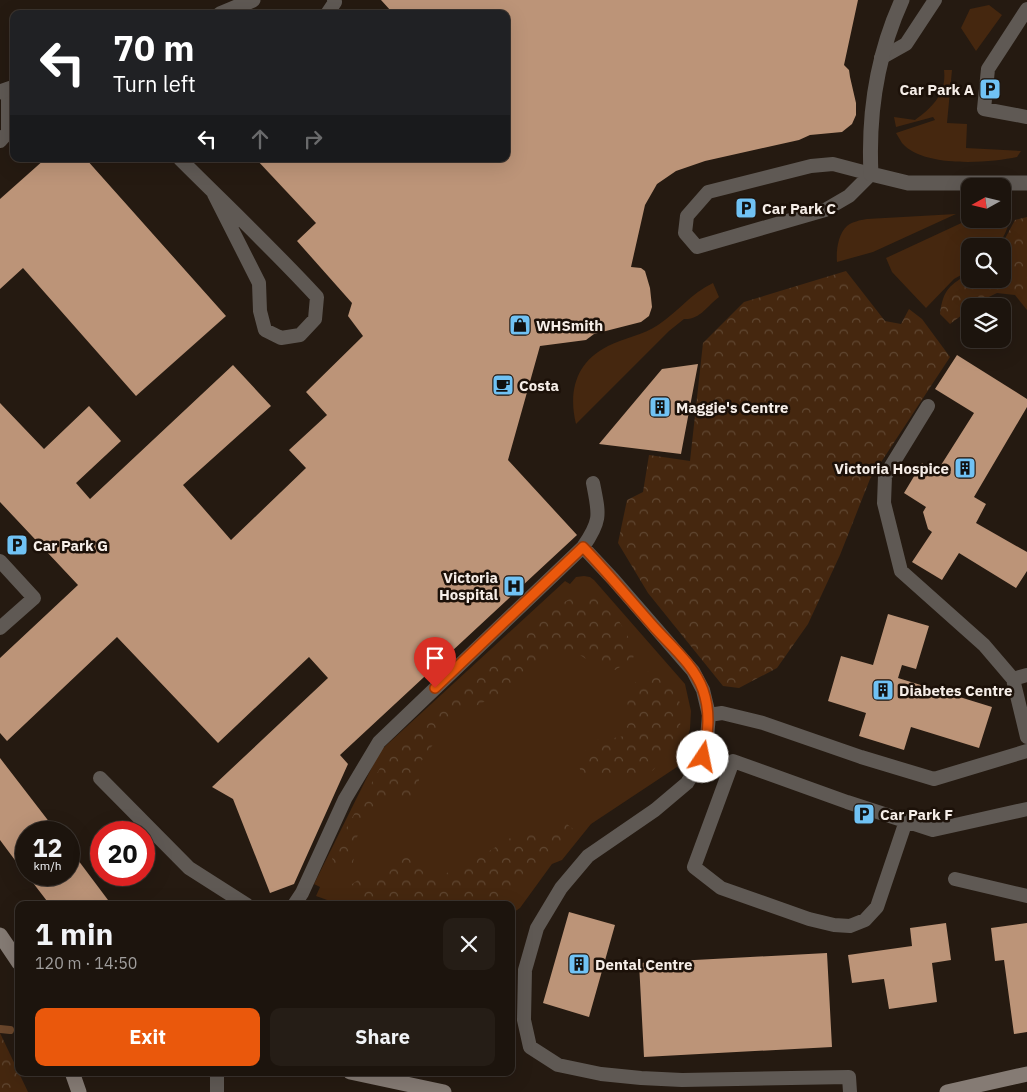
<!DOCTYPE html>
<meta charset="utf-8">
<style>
:root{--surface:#1c140d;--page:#251d16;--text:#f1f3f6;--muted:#a09e9d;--line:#3a332e;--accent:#ea580c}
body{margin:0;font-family:"IBM Plex Sans",sans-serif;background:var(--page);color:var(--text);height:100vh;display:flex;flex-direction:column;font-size:19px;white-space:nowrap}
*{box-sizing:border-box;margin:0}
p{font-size:16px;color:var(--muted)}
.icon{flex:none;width:28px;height:28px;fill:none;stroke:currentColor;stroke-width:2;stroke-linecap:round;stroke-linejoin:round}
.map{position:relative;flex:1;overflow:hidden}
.panel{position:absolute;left:15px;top:901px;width:500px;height:175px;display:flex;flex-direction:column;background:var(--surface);border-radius:10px;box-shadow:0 5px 20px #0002,0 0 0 1px var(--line)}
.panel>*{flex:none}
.top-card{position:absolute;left:10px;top:10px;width:500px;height:152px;border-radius:10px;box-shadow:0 5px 20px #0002,0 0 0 1px var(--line);background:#202124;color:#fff;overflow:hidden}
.needle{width:32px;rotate:262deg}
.controls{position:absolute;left:961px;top:178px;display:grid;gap:10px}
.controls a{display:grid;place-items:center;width:50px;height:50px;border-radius:10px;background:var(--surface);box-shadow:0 5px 20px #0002,0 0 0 1px var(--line);font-size:25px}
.speed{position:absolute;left:15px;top:821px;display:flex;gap:10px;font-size:25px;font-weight:700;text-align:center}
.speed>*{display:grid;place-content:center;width:65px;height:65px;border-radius:50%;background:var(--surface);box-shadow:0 5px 20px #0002,0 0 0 1px var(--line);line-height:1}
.speed small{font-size:12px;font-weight:400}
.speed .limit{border:8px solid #d22;background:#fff;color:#111}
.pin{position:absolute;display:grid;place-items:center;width:42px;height:42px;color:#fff;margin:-51px -21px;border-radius:50% 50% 50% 0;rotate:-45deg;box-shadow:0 0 5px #0007}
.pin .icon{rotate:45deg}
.me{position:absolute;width:55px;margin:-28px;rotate:11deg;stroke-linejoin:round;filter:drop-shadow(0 0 4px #0008)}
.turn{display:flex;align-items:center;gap:18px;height:105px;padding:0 20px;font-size:22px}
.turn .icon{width:65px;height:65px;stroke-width:2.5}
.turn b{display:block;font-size:35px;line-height:42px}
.lanes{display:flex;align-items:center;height:48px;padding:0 20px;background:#0003;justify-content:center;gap:25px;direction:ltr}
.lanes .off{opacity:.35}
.round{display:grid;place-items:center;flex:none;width:52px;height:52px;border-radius:10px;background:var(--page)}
.head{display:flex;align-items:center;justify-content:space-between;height:85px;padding:0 20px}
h1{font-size:30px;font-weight:700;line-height:38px}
.button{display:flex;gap:10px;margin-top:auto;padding:10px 20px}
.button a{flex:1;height:58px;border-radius:10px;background:var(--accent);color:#fff;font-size:20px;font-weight:700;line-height:58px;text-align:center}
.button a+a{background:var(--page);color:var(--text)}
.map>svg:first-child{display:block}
</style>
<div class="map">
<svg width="1027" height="1092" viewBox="0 0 1027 1092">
<defs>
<pattern id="forest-crowns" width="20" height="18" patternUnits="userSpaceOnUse" patternTransform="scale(1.25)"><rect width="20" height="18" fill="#45270f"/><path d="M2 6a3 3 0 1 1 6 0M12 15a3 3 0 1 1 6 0" fill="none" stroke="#604732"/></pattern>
</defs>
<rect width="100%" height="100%" fill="#251a11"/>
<path fill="#45270f" d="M989 5 1002 15 976 51 961 28 970 9Z
M944 70H952L947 123 967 124 966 148 1021 151 1017 157C989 163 923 168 902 143 900 140 898 136 896 133L935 120 933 117 896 127 894 117 915 120C932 108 947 93 944 70Z
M1003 208H1011C1010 223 1006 234 998 246H970V270L954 279 926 308 892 272 886 258 970 219H1002Z
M956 214 873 252 837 262C836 251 838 234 847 226 852 222 860 220 867 219Z
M713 283 719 297C707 306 700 320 684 319L669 331 576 424C568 391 576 362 608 346 624 338 643 335 658 325 678 312 691 293 713 283Z
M584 576 590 577 594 580 685 684 691 711 690 729 680 761 677 767 591 824 562 860 552 864 520 908 511 914V905H329L330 901 316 896 320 887 314 884 380 751 565 581 570 584 576 577Z"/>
<path fill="url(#forest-crowns)" d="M1027 217V310L1015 295 997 293 970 306V309L950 324 940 314C943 289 950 285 970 273V279H1002V246H1001L1015 220Z
M846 271 885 321 901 324 909 309 922 319 950 357 870 479 840 555 808 624 777 668 739 688 723 686 648 593 618 543 627 500 643 492 649 455 690 461 703 343 744 302Z
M590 594 619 621 635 649 633 659 615 670 601 669 571 649 550 654 534 664 508 689 450 720 418 766 419 780 417 798 411 804 387 796 377 800 357 837 353 863 344 866 334 864 331 855 380 768 400 745 541 615 575 596Z
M656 667 664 674 672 686 681 705 680 731 666 757 652 771 614 778H583L577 760 590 746 601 737 614 738 624 736 630 717 626 696C633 683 642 674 656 667Z
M567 824 573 829 557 848 511 892 488 905H352L351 902 352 884 361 878 374 882 386 877 397 861 405 855 426 874 439 876 465 866 522 831 536 834Z
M0 1033 28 1092H0Z"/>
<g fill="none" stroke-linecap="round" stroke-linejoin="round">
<path stroke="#69462b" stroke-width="8" d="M0 1029 10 1030"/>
</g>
<path fill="#bc9478" d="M381 0H858L844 65 849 70 850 77 856 103V115L852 124 842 132 810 135 799 140 705 161 676 171 657 184 645 205 631 267 641 268 645 271 650 288 652 307 649 316 641 322 594 334 586 340 540 346 508 460 577 535 340 755 348 764 294 884 270 893 233 799 212 787 328 678 309 657 218 743 117 637 7 741 0 733V658L78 585 0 502V403L44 449 89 406 121 441 76 483 90 499 233 365 271 406 183 485 231 540 306 468 289 450 327 415 306 392 363 336 348 316 352 303 297 241 316 223 256 159H506V14H388L391 11Z
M45 159H86L226 316 136 396 23 268 0 289V199Z
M957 355 1027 399V407L974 497 986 504 976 523 1027 552V571L1016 588 959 553 942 580 912 562 932 532 928 529 923 512 926 507 904 493 922 463 936 473 974 413 935 389Z
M698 364 681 454 599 444 662 369Z
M888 614 929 626 916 669 902 665 898 678 992 707 979 748 911 727 904 750 859 736 866 713 828 701 841 656 873 665Z
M0 758 57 832H26V875L0 840Z
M69 848 111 904 109 905H50L27 875H69Z
M569 912 615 925 589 1017 543 1003Z
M946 923 951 960 932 963 937 1002 889 1009 884 979 852 983 848 955 912 946 910 928Z
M1027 923V1032L1014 1034 1004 960 995 961 991 928Z
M827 953 832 1047 644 1057 639 963Z
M511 957 516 958 512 978H511Z"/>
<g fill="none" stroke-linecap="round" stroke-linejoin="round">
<path stroke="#5f5954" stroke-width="14" d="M1027 9 988 69 984 109 1027 117
M327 14 335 2 334 0
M881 58 906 44 935 0
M0 141 8 132V89
M180 159C226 205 273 249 317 297L315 319 300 335 281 338 265 330 260 311 259 283 214 194
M833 164 871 174 849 196 825 210 697 247 685 233 687 216 708 192 811 166Z
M928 406 885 476 884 503 901 571 984 645 1013 679
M593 483C599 514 602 520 583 547L613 579 693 671 703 690 709 715 707 738 703 757 687 783 655 810 588 856 561 888 537 928 525 970 524 1020 530 1047 558 1065 601 1074 641 1078 682 1080 849 1077 850 1092
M0 561 34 598 0 628
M1027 675 1013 679 1027 737
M709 715 722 713 763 723 861 757 934 779 1027 751
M100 778 189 868 247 905
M906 821 877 907 865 920 850 926 834 925 809 919 721 888 694 867 733 761 847 802 933 830 1027 809
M955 879 1027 896
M294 905 302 893 345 799 379 742 583 547
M217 1072V1092"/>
<path stroke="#5f5954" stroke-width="15" d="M902 0C877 55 868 114 871 174L908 183H1027
M220 14 253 0
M0 92 14 87"/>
<path stroke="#857b74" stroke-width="15" d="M0 935 19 963
M72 1072 79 1092
M350 1072 444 1092
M947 1092 1027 1074"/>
</g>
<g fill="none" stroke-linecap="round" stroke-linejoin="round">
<g stroke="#983908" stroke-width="12">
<path id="route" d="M435 688 583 547C608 573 630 600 654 627 671 646 694 665 703 690 711 713 708 734 703 757"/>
</g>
<use href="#route" stroke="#ea580c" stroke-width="9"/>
</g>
<defs>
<g id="parking-square" transform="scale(1.125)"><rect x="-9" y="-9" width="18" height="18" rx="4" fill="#70c2f4" stroke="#1c1109"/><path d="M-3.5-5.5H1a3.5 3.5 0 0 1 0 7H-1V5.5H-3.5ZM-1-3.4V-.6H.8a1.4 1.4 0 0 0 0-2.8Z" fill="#111"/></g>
<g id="shop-square" transform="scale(1.125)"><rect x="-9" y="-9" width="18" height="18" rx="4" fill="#70c2f4" stroke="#1c1109"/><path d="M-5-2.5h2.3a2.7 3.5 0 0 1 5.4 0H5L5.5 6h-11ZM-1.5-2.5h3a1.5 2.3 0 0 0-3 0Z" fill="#111"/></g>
<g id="cafe-square" transform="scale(1.125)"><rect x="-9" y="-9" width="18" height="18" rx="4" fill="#70c2f4" stroke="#1c1109"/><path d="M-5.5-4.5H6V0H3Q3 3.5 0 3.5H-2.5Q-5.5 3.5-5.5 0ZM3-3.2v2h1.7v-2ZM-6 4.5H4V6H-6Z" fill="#111"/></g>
<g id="building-square" transform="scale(1.125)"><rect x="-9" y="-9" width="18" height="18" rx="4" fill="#70c2f4" stroke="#1c1109"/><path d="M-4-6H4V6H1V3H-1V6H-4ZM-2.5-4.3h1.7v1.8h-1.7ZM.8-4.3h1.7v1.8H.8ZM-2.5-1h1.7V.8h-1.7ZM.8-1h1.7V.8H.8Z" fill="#111"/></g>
<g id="hospital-square" transform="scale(1.125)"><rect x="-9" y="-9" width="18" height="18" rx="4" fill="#70c2f4" stroke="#1c1109"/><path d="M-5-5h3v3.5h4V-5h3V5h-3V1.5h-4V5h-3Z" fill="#111"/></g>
</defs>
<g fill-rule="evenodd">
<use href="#parking-square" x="990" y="89"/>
<use href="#parking-square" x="746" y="208"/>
<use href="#shop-square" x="520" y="325"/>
<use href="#cafe-square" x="503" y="385"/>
<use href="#building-square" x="660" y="407"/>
<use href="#building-square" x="965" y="468"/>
<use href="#parking-square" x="17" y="545"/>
<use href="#hospital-square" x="514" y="586"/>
<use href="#building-square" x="883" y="690"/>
<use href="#parking-square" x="864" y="814"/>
<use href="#building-square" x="579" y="964"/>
</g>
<g text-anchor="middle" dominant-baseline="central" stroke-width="5" stroke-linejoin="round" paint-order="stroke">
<g font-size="15" font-weight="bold" fill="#f6eee8" stroke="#1c1109" text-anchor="start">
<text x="974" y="89" text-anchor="end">Car Park A</text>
<text x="762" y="208">Car Park C</text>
<text x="536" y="325">WHSmith</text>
<text x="519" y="385">Costa</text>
<text x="676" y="407">Maggie's Centre</text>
<text x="949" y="468" text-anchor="end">Victoria Hospice</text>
<text x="33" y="545">Car Park G</text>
<text x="498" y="577" text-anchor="end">Victoria<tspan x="498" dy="17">Hospital</tspan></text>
<text x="899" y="690">Diabetes Centre</text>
<text x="880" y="814">Car Park F</text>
<text x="595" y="964">Dental Centre</text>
</g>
</g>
</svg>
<div class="controls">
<a><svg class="needle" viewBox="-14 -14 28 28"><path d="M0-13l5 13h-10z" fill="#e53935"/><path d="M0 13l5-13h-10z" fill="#a09e9d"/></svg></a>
<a><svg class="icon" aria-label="search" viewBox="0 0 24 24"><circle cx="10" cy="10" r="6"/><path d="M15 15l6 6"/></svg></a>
<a><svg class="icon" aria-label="layers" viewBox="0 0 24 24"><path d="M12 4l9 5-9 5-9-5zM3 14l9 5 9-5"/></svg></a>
</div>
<div class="speed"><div>12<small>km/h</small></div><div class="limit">20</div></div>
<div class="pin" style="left:435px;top:688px;background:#d93025"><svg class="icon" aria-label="arrive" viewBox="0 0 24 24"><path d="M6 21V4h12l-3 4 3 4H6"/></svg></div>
<svg class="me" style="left:703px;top:757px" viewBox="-20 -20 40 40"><circle r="19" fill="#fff"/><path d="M0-13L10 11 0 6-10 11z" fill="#ea580c"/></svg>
<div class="top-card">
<div class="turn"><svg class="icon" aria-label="left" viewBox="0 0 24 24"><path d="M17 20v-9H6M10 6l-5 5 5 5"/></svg><div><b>70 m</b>Turn left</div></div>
<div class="lanes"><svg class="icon" aria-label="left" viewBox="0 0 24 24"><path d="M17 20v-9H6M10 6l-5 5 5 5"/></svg><svg class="icon off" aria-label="ahead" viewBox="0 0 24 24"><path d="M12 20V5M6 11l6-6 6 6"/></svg><svg class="icon off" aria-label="right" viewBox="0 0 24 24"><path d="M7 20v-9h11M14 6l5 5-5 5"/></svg></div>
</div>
<section class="panel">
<div class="head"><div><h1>1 min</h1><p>120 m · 14:50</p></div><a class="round"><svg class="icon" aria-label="close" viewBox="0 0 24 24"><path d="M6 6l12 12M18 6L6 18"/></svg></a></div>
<div class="button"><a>Exit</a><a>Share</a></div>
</section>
</div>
